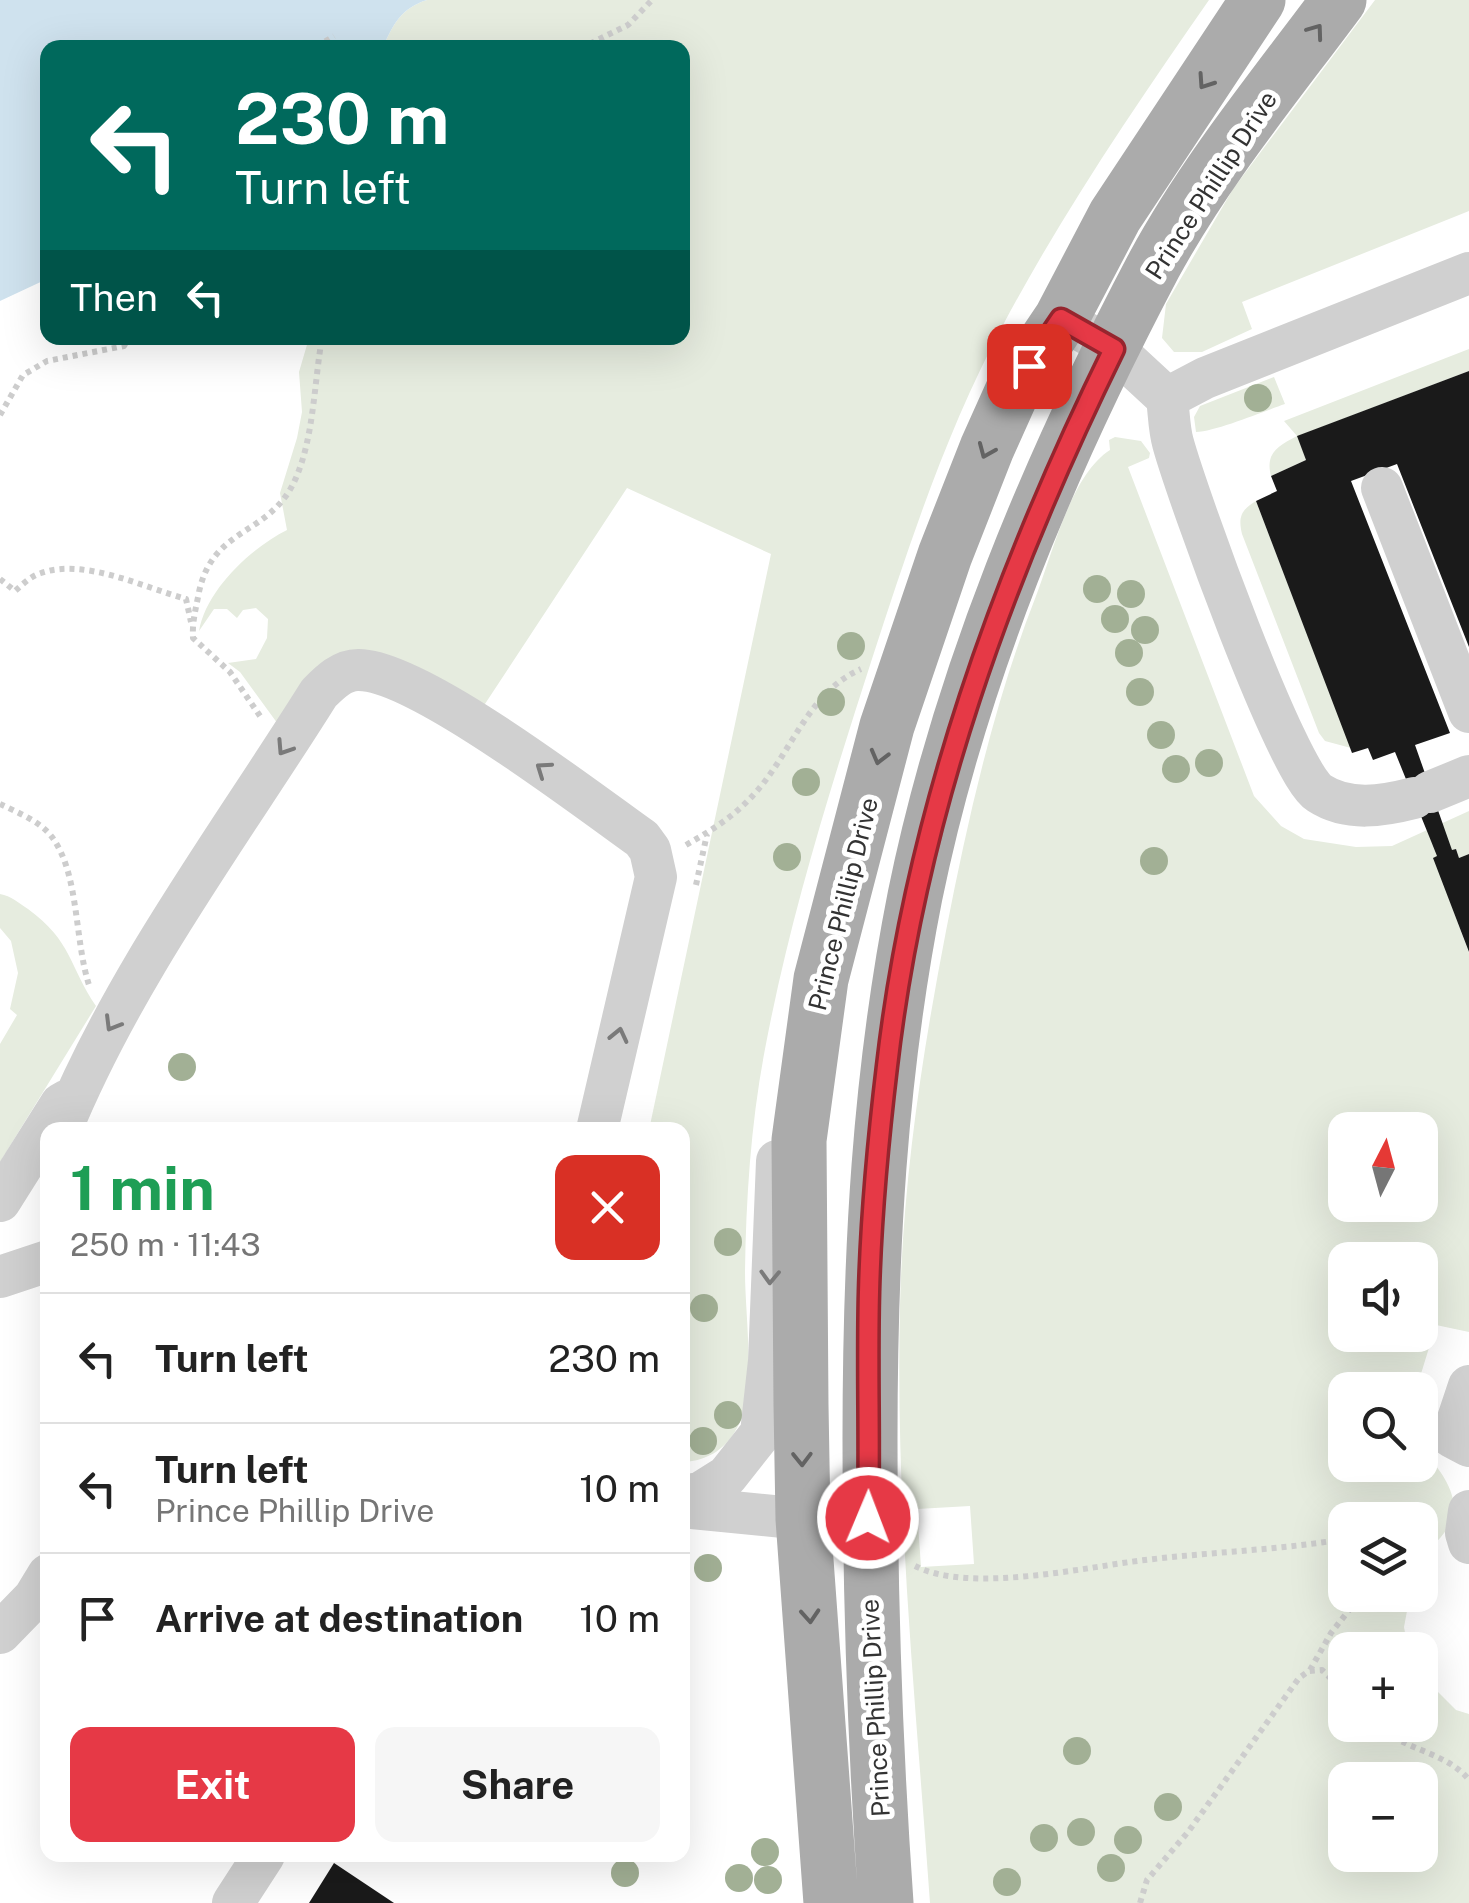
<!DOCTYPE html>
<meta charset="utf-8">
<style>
:root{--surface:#fff;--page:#f6f6f6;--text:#222;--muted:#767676;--line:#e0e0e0;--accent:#e63946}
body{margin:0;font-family:"Public Sans",sans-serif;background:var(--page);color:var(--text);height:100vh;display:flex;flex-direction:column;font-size:38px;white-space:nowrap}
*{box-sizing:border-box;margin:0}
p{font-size:32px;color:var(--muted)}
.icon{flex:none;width:55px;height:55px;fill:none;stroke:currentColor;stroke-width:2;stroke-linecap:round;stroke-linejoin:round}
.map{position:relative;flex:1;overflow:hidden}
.sheet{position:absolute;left:40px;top:1122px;width:650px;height:740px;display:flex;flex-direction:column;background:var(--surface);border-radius:20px;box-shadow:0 10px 40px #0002}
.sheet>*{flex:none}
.top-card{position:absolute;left:40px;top:40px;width:650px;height:305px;border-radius:20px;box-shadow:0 10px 40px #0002;background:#00695c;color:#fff;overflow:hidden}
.needle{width:65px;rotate:6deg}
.fabs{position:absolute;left:1328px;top:1112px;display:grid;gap:20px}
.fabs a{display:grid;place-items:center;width:110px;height:110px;border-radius:20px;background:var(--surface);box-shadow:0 10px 40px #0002;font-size:50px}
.pin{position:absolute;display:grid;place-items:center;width:85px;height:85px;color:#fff;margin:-42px;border-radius:20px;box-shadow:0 5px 15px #0006}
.me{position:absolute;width:110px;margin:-55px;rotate:1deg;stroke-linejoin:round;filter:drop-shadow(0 0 8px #0008)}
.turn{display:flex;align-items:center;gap:35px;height:210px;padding:0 30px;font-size:45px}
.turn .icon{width:130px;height:130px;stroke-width:2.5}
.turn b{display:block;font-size:70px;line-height:85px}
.then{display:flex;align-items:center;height:95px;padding:0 30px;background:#0003;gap:20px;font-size:38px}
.round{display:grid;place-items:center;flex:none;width:105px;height:105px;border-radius:20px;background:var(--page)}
.head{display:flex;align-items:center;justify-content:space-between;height:170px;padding:0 30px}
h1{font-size:60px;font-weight:700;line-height:75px;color:#1e9e55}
.action{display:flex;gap:20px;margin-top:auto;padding:20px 30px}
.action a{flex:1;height:115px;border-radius:20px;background:var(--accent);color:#fff;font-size:40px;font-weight:700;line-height:115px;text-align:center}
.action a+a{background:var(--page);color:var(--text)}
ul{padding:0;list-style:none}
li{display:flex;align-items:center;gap:30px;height:130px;padding:0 30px;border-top:2px solid var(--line)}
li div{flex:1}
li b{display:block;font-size:38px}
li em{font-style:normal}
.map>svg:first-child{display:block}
</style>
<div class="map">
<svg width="1469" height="1903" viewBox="0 0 1469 1903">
<rect width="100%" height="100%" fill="#fff"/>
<path fill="#e6ecdf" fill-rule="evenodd" d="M427 0H1209C1136 105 1063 212 1003 325 946 431 908 548 871 662 830 789 790 917 765 1049 751 1122 746 1198 745 1272 745 1316 756 1385 739 1424 728 1448 708 1461 683 1462L682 1130H649L771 554 627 488 481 710 385 659 283 731 240 672 228 663 256 659 267 638 268 619 256 608 243 610 237 618 227 609H214L199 631C206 590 251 548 287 530L280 493 297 438 302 412 299 372 309 338H682V48L383 47C393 25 401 8 427 0Z
M1375 0H1469V211L1242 302 1252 329 1202 352H1174L1162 338 1166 304 1233 189Z
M1469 349V371L1298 436 1306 460 1271 476C1265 453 1278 446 1297 436L1284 421Z
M1274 377 1285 404C1264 411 1217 431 1196 432L1194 417 1200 406Z
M1115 437 1141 441 1150 453 1149 458 1128 467 1254 796 1281 826 1304 839 1356 847 1392 846 1469 811V854L1459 858 1456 849 1434 858 1469 953V1332L1436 1325 1416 1390H1345V1465H1420V1429L1433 1435 1426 1455C1444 1473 1465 1504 1447 1529 1439 1541 1428 1549 1420 1561V1520H1345V1595H1410L1404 1627 1408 1650H1345V1725H1420V1674L1456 1710 1469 1714V1903H930C916 1705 895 1505 900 1306 903 1180 922 1055 946 931 968 818 994 703 1036 596 1053 552 1071 475 1110 450L1109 440ZM1345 1130H1420V1205H1345ZM1345 1260H1420V1335H1345ZM970 1506 974 1564 921 1567 917 1509ZM1345 1780H1420V1855H1345Z
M1256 501 1351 748 1325 741 1319 733 1242 534C1238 517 1241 510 1256 501Z
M0 894C11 896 19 903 28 909 72 941 69 966 96 1006L0 1162V1044L17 1015 10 1009 18 973 11 941 0 928Z"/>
<path fill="#cfe2ee" d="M0 0H427C401 8 393 25 383 47L48 48 47 279 0 301Z"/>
<path fill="#1a1a1a" d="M1469 371V647L1397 464 1351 481 1450 733 1415 745 1452 850 1456 849 1459 858 1469 854V952L1433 858 1437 856 1431 841 1395 752 1373 760 1368 748 1352 753 1256 501 1277 491 1271 476 1306 460 1297 436Z
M334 1863 394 1903H309Z"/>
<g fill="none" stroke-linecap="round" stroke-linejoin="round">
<path stroke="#cdcdcd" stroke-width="6" stroke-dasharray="5 5" stroke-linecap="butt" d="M324 48 321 44 334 36
M581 48 628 25 652 0
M0 415 23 375 47 361 124 346 129 338
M0 579 15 591C23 584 31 576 41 573 84 558 143 587 186 599L191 622
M260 716 230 672 193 638C192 622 196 608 199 592 213 526 270 536 295 480 314 438 314 383 322 338
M0 804C17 812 41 822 52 837 80 875 74 942 90 988
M686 845C712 830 735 816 755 793 791 754 808 692 861 669
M696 885 707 834
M915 1566C970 1594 1085 1567 1145 1560 1212 1552 1278 1550 1345 1539
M1310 1670 1331 1633 1361 1595
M1377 1725C1403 1750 1447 1752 1469 1780
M1140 1903 1147 1880 1188 1832 1299 1678 1309 1671 1322 1670 1345 1692"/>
<path stroke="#d0d0d0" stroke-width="42" d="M1061 319 1114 349 1167 398 1205 378 1469 273
M1167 398C1169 413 1169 429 1173 443 1187 494 1287 773 1319 793 1348 812 1383 806 1414 798
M1382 488 1469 712
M1430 792 1469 776
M61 1130C125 974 230 835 319 693 330 682 342 670 358 670 417 669 587 800 642 839L650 850 656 877 597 1130
M0 1201 61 1104 68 1100
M0 1277 48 1261
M1469 1386 1452 1437 1469 1446
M682 1496 700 1493 727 1476 761 1433 769 1361 777 1161
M682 1507 803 1519 869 1518
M1469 1511 1466 1533 1469 1543
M0 1633 34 1598 48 1575
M233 1903 264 1855"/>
<path stroke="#ababab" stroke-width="55" d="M831 1903 803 1519 801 1405 799 1140 821 979 887 726 945 555 987 448 1013 390 1061 319 1115 216 1258 0
M886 1903C875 1748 870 1594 870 1439 870 1254 879 1078 915 896 960 676 1049 464 1154 265 1205 171 1275 86 1339 0"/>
</g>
<g fill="#a2b095">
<circle cx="1258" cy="398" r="14"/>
<circle cx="1097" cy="589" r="14"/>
<circle cx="1131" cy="594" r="14"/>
<circle cx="1115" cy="619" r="14"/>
<circle cx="1145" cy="630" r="14"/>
<circle cx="851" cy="646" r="14"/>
<circle cx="1129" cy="653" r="14"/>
<circle cx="1140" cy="692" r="14"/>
<circle cx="831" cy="702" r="14"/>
<circle cx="1161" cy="735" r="14"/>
<circle cx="1209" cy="763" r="14"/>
<circle cx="1176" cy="769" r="14"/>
<circle cx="806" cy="782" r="14"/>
<circle cx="787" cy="857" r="14"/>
<circle cx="1154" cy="861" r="14"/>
<circle cx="182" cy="1067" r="14"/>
<circle cx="728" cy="1242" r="14"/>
<circle cx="704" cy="1308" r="14"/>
<circle cx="728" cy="1415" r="14"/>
<circle cx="703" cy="1441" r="14"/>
<circle cx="708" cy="1568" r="14"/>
<circle cx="1077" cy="1751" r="14"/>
<circle cx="1168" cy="1807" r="14"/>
<circle cx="1081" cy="1832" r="14"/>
<circle cx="1044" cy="1838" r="14"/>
<circle cx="1128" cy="1840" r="14"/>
<circle cx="765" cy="1852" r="14"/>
<circle cx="1111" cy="1868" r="14"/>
<circle cx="625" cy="1873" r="14"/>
<circle cx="739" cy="1878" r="14"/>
<circle cx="768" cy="1880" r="14"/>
<circle cx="1007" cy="1882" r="14"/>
</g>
<defs><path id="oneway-chevron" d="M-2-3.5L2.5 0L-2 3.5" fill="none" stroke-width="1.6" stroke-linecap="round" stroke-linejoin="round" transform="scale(2.5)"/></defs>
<g stroke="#636363">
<use href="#oneway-chevron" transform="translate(1316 31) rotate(-54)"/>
<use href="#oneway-chevron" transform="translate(1205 82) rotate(124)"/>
<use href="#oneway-chevron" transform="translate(986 451) rotate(113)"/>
<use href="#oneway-chevron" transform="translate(879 757) rotate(105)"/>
<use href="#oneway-chevron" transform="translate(802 1459) rotate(89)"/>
<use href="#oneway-chevron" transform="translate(810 1616) rotate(86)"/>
</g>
<g stroke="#7a7a7a">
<use href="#oneway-chevron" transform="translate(284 748) rotate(123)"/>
<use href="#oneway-chevron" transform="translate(543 769) rotate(-145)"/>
<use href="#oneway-chevron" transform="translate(112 1024) rotate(121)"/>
<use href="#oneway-chevron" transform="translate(619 1035) rotate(-77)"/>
<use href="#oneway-chevron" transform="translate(770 1277) rotate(92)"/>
</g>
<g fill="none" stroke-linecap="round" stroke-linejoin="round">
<g stroke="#96252e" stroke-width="25">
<path id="route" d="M868 1518C870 1443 867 1367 869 1292 871 1216 878 1141 887 1066 916 814 1003 575 1114 349L1061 319 1029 366"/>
</g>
<use href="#route" stroke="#e63946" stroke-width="18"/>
</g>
<g text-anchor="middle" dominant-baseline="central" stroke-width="10" stroke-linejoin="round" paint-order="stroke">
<g font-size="25" fill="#333" stroke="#fff">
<text transform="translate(1211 185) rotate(-57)">Prince Phillip Drive</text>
<text transform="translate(843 904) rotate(-76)">Prince Phillip Drive</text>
<text transform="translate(875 1708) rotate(-93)">Prince Phillip Drive</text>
</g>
</g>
</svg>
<div class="fabs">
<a><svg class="needle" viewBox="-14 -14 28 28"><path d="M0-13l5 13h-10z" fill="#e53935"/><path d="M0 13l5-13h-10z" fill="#767676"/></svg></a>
<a><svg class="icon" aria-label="sound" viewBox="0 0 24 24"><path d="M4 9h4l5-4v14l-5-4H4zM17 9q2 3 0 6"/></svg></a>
<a><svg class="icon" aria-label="search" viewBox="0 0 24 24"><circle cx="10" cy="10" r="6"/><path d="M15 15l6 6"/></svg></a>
<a><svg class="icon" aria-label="layers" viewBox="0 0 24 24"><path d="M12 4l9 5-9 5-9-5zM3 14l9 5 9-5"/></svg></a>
<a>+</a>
<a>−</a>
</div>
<div class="pin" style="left:1029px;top:366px;background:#d93025"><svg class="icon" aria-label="arrive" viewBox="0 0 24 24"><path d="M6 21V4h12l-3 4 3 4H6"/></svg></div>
<svg class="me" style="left:868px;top:1518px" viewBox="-20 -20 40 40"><circle r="17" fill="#e63946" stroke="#fff" stroke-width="3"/><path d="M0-11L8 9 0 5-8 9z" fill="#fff"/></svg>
<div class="top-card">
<div class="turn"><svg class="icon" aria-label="left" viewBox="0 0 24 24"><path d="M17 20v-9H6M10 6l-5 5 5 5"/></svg><div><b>230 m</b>Turn left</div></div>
<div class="then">Then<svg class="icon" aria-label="left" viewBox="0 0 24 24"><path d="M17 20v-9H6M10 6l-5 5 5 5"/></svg></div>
</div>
<section class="sheet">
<div class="head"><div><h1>1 min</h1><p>250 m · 11:43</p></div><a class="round" style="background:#d93025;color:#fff"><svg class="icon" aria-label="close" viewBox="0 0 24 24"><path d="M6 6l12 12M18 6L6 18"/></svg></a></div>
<ul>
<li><svg class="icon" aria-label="left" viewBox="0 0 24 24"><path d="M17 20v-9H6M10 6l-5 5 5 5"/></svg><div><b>Turn left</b></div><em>230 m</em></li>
<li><svg class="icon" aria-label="left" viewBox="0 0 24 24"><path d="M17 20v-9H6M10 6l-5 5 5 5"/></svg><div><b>Turn left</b><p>Prince Phillip Drive</p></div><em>10 m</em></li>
<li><svg class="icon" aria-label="arrive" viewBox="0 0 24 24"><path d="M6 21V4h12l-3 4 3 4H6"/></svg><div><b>Arrive at destination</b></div><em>10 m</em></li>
</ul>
<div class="action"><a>Exit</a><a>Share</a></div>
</section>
</div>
